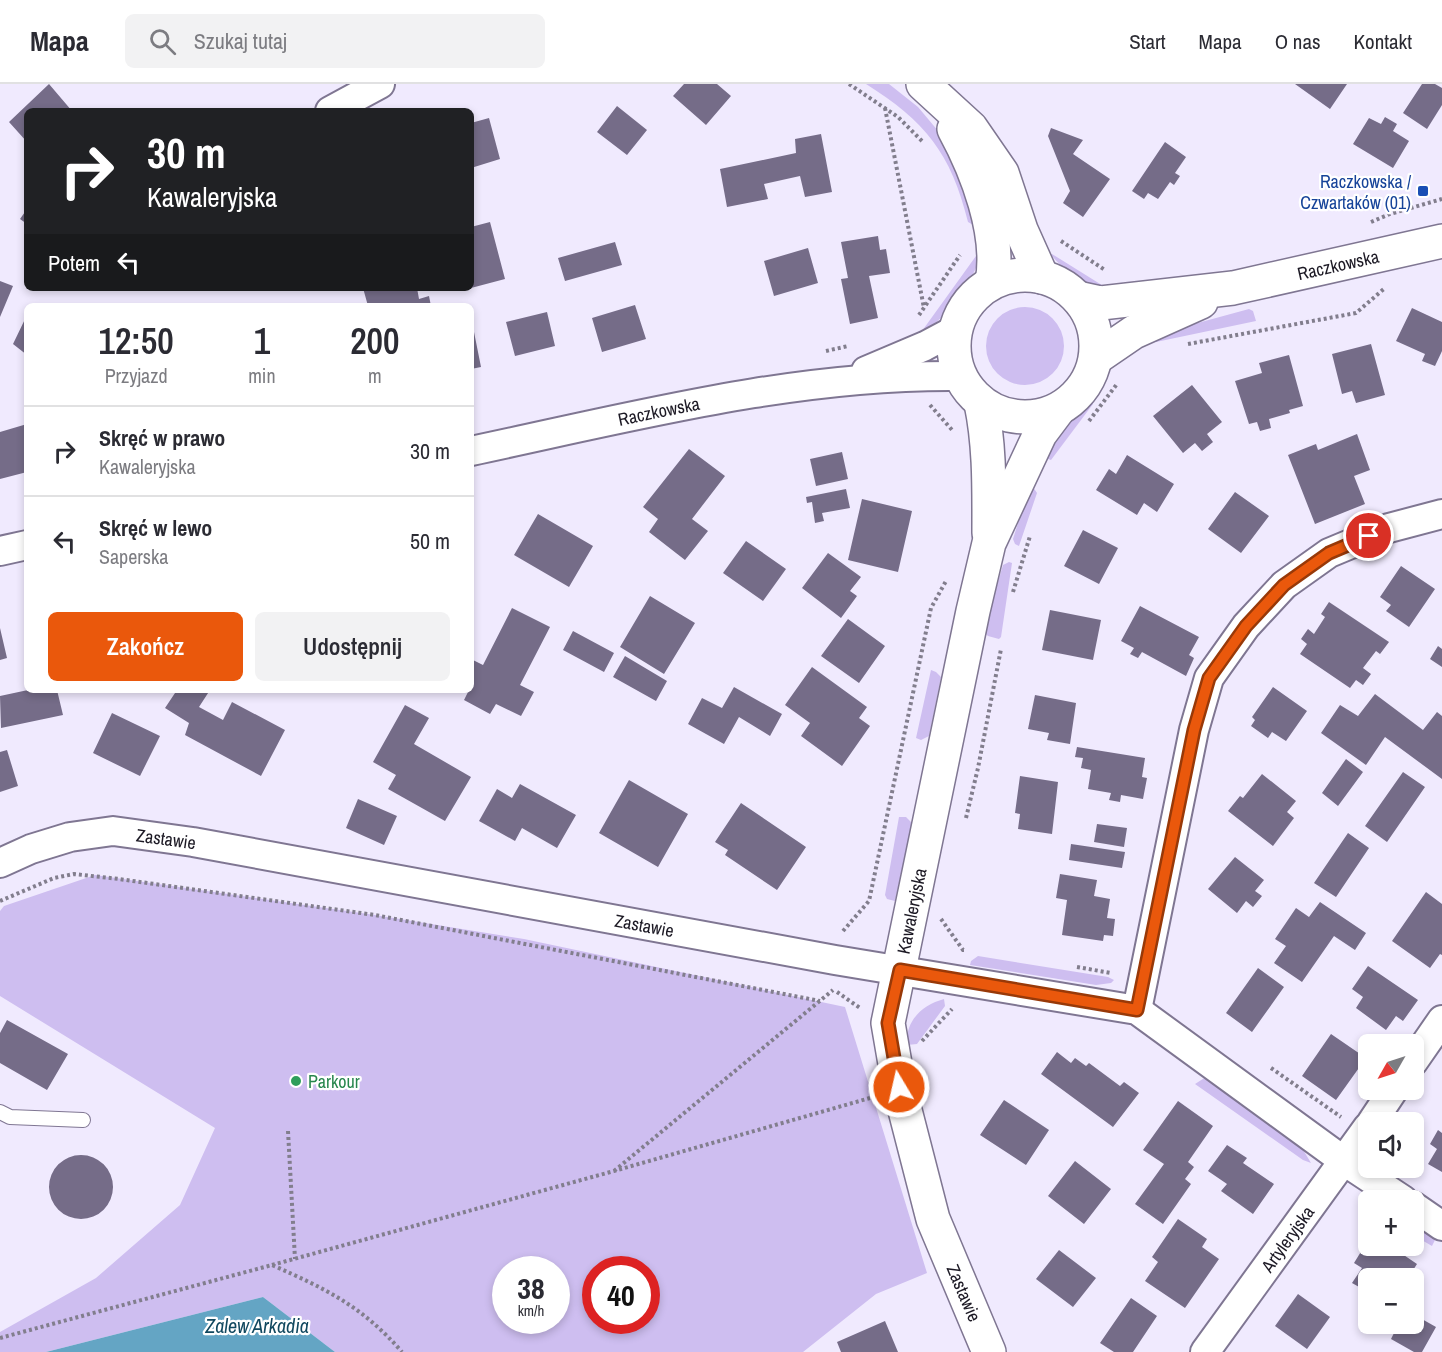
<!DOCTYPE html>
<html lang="pl">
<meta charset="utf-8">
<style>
:root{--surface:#fff;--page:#f2f2f3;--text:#2b2b33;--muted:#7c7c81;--line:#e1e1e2;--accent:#ea580c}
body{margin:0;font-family:"Archivo Narrow",sans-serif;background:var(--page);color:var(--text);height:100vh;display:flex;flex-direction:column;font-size:22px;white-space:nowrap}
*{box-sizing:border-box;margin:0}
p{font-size:20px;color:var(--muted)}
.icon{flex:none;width:33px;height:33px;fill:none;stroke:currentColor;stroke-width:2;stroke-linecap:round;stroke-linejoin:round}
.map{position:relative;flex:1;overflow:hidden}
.side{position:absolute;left:24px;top:219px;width:450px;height:390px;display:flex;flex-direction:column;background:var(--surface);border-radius:9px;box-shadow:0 3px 9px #0003}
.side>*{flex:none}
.top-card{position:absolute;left:24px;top:24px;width:450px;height:183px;border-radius:9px;box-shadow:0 3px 9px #0003;background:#202124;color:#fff;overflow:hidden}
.needle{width:39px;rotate:231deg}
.buttons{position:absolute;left:1358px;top:950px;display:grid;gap:12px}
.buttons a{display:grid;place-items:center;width:66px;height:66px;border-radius:9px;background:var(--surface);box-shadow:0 3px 9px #0003;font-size:30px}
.speed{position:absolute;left:492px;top:1172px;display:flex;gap:12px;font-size:30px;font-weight:700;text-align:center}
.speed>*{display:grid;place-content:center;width:78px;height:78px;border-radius:50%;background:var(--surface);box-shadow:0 3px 9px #0003;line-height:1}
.speed small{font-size:15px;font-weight:400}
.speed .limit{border:9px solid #d22;background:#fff;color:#111}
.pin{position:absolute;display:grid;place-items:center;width:51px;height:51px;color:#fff;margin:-26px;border:3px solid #fff;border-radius:50%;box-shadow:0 2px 6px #0007}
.me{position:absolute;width:66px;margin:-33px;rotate:351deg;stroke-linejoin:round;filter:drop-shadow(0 0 4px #0008)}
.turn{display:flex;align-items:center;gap:21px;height:126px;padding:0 24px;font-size:27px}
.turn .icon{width:78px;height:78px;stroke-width:2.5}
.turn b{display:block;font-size:42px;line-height:51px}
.then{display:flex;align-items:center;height:57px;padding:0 24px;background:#0003;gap:12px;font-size:22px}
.eta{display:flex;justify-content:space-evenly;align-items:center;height:102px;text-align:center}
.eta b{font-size:36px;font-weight:600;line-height:42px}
.cta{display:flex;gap:12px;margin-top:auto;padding:12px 24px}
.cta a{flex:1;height:69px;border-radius:9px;background:var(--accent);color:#fff;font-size:24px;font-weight:600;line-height:69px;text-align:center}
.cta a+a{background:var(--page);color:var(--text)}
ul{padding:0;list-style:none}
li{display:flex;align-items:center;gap:18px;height:90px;padding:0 24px;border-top:2px solid var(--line)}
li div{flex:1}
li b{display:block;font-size:22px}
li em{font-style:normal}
header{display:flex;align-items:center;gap:36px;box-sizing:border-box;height:84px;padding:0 30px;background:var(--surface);border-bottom:2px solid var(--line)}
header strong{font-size:28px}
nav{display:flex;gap:33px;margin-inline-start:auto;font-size:21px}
.search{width:420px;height:54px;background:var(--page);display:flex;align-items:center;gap:15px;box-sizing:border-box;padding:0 21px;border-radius:9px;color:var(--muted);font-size:22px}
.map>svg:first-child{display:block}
</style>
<header>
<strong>Mapa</strong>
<div class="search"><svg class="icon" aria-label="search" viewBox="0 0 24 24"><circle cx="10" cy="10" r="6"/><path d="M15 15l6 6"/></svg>Szukaj tutaj</div>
<nav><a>Start</a><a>Mapa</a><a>O nas</a><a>Kontakt</a></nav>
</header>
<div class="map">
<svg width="1442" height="1268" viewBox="0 0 1442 1268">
<rect width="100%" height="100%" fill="#f0eafe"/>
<path fill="#cebef0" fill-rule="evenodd" d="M866 0H889L918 23 939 48 958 79 975 142 968 138C951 69 925 37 866 0Z
M1052 170 1105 203C1083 202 1065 187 1051 171Z
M981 171C972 199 948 232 924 248L922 247 976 172Z
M986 262a39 39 0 1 1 78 0a39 39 0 1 1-78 0Z
M1249 225 1253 227 1256 237 1156 258 1150 252Z
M1091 318 1093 320 1051 376 1039 372 1065 339 1082 329Z
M1033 403 1037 409 1019 462 1015 460 1013 455 1029 404Z
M1009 478 1012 479 1001 553 999 555 988 552 985 549 992 518 1003 481Z
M931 586 936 588 941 593 929 652 921 656 916 654Z
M899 733H906L912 739 895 817 887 815 885 811Z
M95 791 375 831 524 855 845 923 927 1189 876 1210 803 1268H335L263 1213 46 1268H0V1248L96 1194 180 1121 215 1044 0 912V827L4 822ZM506 1185H556V1236H506ZM596 1185H646V1236H596Z
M978 872 1108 893 1114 896 1111 899 1096 901 970 881 971 877Z
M944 915 945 922 917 960 907 961C905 937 922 921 944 915Z
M1206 993 1302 1064 1311 1079 1303 1076 1195 1000Z
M1413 1141 1436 1154 1432 1162 1413 1151Z"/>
<path fill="#64a5c4" d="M263 1213 335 1268H46Z"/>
<path fill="#756c88" d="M49 0 72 27H27V58L9 38Z
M684 0H717L731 12 706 41 673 12Z
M1295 0H1347L1330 25Z
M1422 0H1435L1442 4V21L1427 45 1403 29Z
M617 22 647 46 627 71 597 48Z
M1385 33 1397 40 1393 47 1409 57 1393 84 1353 60 1369 34 1381 40Z
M489 34 500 75 471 84V39Z
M1051 44 1083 56 1073 70 1110 95 1083 133 1063 119 1070 107 1048 52Z
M821 50 832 108 805 113 800 92 764 100 768 115 727 123 720 85 796 69 795 55Z
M1165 58 1186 73 1175 89 1180 92 1174 101 1170 98 1158 115 1148 109 1144 115 1132 107Z
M27 125V140L20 135Z
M490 138 505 195 471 204V143Z
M878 152 880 166 886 165 890 189 869 192 878 234 850 240 841 195 848 194 841 158Z
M615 158 622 181 565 197 558 174Z
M808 164 818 199 774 212 764 177Z
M0 197 13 202 0 233Z
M363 204H417L419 215 429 212 431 222H368Z
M635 221 646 255 602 268 592 234Z
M1412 224 1442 238V267L1435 282 1422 277 1425 270 1396 257Z
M547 228 555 262 515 272 506 238Z
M27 231V271L13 260Z
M471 248H474L481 283 471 285Z
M1371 260 1385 311 1356 319 1352 307 1342 310 1332 270Z
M1289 271 1303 322 1289 326 1290 329 1269 335 1271 344 1260 347 1257 338 1249 340 1235 297 1262 289 1259 279Z
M1192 301 1222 338 1207 350 1213 358 1202 367 1195 359 1183 369 1153 332Z
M27 340V388L0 395V348Z
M1357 350 1370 386 1354 392 1365 420 1315 440 1288 371 1316 360 1318 366Z
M689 365 725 392 692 435 708 447 685 476 649 448 658 435 643 423Z
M842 368 848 395 816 402 810 375Z
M1127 371 1174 400 1157 428 1144 419 1137 431 1096 406 1109 385 1116 390Z
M846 405 850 424 822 429 824 437 815 439 812 418 807 419 806 413Z
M1235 408 1269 432 1241 469 1208 445Z
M862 415 912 427 898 488 848 476Z
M538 430 593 462 569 503 514 471Z
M1083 446 1118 464 1099 500 1064 482Z
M746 457 786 485 763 517 723 489Z
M828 469 861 493 850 507 857 512 841 534 802 504Z
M1401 482 1435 505 1409 543 1386 527 1391 521 1380 513Z
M650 512 695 539 664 590 620 563Z
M1329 518 1389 558 1380 570 1376 567 1363 584 1371 590 1363 601 1356 596 1350 604 1300 570 1307 560 1301 555 1308 545 1314 550 1325 533 1321 530Z
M1140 522 1199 553 1189 571 1194 574 1186 592 1142 568 1138 574 1130 570 1134 564 1121 557Z
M512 524 550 543 520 601 534 608 521 632 496 620 490 630 464 616 469 606H471V575L483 581Z
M1050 526 1101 536 1093 576 1042 566Z
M848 535 885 562 859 599 821 572Z
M0 544 7 574 0 576Z
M573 547 614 569 604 588 563 566Z
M1438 562 1442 565V583L1430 575Z
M625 572 667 597 656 617 613 593Z
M812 583 867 623 859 634 870 642 842 682 801 652 810 639 785 621Z
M734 603 782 630 770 652 739 633 724 660 688 640 702 614 722 624Z
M1273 603 1307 627 1286 657 1272 648 1268 654 1251 642 1255 636 1252 633Z
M28 606H57L63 631 1 644 0 612Z
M177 606H210L199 623 223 636 232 618 285 646 261 692 185 651 189 639 165 624Z
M1375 610 1423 646 1437 628 1442 632V695L1385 653 1366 681 1321 649 1340 621 1358 632Z
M1035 611 1076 619 1070 660 1047 656 1049 649 1028 645Z
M405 621 429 634 414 660 471 693 445 737 388 705 396 691 373 678Z
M112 629 160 652 140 692 93 669Z
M1077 663 1145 674 1142 693 1147 694 1143 715 1121 711 1120 718 1109 716 1111 709 1088 705 1091 686 1081 684 1083 674 1075 673Z
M7 666 18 702 0 708V668Z
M1346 675 1363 688 1338 722 1322 709Z
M1403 688 1425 703 1387 758 1365 742Z
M1262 690 1296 717 1287 728 1294 734 1273 762 1228 727 1240 712 1243 714Z
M1020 692 1058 698 1052 750 1018 745 1020 730 1015 729Z
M629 696 688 730 658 783 599 749Z
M520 700 576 731 557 764 522 744 515 757 479 737 497 705 512 714Z
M358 715 397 732 384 761 346 744Z
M741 719 806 763 777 806 725 771 728 766 715 758Z
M1097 740 1127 744 1124 763 1094 758Z
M1348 749 1369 764 1336 813 1314 799Z
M1071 760 1125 768 1122 784 1069 776Z
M1235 773 1264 796 1255 807 1262 812 1253 823 1246 817 1237 829 1208 805Z
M1060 790 1097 796 1094 812 1110 815 1107 834 1115 835 1113 852 1104 851 1103 857 1062 851 1067 816 1056 814Z
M1426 808 1442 820V871L1440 870 1430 884 1392 857Z
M1320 818 1366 849 1355 866 1334 852 1302 898 1274 879 1286 862 1275 855 1296 824 1309 833Z
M1368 882 1418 916 1403 937 1396 932 1386 946 1356 924 1363 913 1352 905Z
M1258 884 1284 903 1252 948 1226 929Z
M7 936 68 970 47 1006 0 979V949Z
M1331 950 1366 974 1336 1016 1302 992Z
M1057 968 1071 979 1075 974 1086 982 1089 979 1120 1002 1124 998 1139 1009 1113 1043 1041 990Z
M1004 1016 1049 1046 1026 1081 980 1051Z
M1178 1017 1213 1042 1188 1078 1194 1083 1185 1095 1191 1100 1163 1140 1135 1120 1164 1080 1143 1066Z
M1438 1046 1442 1049V1088L1428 1080 1437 1065 1430 1060Z
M1227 1061 1247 1074 1243 1079 1274 1100 1253 1130 1221 1107 1227 1100 1208 1087Z
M49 1103a32 32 0 1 1 64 0a32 32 0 1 1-64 0Z
M1075 1077 1111 1105 1084 1140 1048 1112Z
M1178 1135 1207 1155 1202 1163 1219 1175 1185 1224 1145 1197 1158 1178 1152 1173Z
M1376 1161H1389L1417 1180 1408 1194H1368V1208L1352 1199 1362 1184 1354 1179 1362 1166 1370 1171Z
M1059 1166 1096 1194 1073 1223 1036 1195Z
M1413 1196 1419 1200 1413 1209Z
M1298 1210 1330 1233 1307 1265 1275 1242Z
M1131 1214 1157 1232 1133 1268H1114L1100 1259Z
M1413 1230 1436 1243 1422 1268H1414L1391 1255 1399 1239H1413Z
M885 1237 898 1268H841L837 1258Z"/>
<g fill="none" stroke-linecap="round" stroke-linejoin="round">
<g stroke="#7f7692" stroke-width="16">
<path id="lane" d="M0 1028 10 1033 83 1036"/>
</g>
<g stroke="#7f7692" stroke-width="32">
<g id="street">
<path d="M330 27 380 0"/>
<path d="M866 287 925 262 955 246"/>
<path id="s1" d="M471 367C632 333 794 290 960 292"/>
<path d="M0 467 27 461"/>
<path id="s2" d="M0 779 31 765 70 753 113 747 193 758 835 876 1137 926 1344 1077 1403 1116"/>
<path d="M1137 926 1194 646 1209 594 1246 542 1284 501 1329 469 1389 444 1442 430"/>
<path d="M1413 978 1442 936"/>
<path d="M1372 1038 1394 1005"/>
<path d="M1413 1122 1442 1142"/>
<path id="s3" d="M1205 1268 1368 1043"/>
</g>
</g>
<g stroke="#7f7692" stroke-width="36">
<g id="secondary">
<path d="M923 0 971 44 1002 89 1021 146 1042 193"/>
<path d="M954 45C977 87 1001 150 992 198"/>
<circle cx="1025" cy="262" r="71"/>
<path id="s4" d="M1078 214 1101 219 1233 204 1442 157"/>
<path d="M1096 274 1134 248 1201 218"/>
<path d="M981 319C990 362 989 405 989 449"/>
<path id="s5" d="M989 1268 933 1135 899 1003 888 939 973 527 989 459 1040 350 1058 326"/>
</g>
</g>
<path stroke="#827e8d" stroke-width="4" stroke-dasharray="3 3" stroke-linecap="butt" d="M849 0 898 33 923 58
M885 24 924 224
M1371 138 1390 130 1442 115
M1061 157 1105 186
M919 231 960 171
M1188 260 1356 229 1385 204
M826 267 848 262
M930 321 953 347
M1089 337 1117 300
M1013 508 1030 452
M966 734 978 684 1001 565
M0 817 54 794 74 790 119 795 375 831 820 917
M941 835 963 866H966
M843 847 869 817 931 524 946 497
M1077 883 1111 889
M837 908 860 924
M922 957 952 925
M1271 984 1341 1033
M288 1047 295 1175
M614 1087 833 906
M272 1181 614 1087 870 1014
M0 1254 272 1181C326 1205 362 1222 402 1268"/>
<use href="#lane" stroke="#fff" stroke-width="14"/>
<use href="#street" stroke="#fff" stroke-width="28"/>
<use href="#secondary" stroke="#fff" stroke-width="33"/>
</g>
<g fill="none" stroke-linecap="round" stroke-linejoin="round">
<g stroke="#983908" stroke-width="15">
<path id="route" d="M899 1003 888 939 900 886 1137 926 1194 646 1209 594 1246 542 1284 501 1329 469 1369 452"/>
</g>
<use href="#route" stroke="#ea580c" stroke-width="10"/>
</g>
<rect fill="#1a4fb4" stroke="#fff" stroke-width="2" x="1417" y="101" width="12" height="12" rx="3"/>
<circle fill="#2e9e5b" stroke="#fff" stroke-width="2" cx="296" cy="997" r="6"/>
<g text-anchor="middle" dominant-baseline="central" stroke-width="4.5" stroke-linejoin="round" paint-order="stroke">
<g font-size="18" fill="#164399" stroke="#fff" text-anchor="end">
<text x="1411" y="97">Raczkowska /<tspan x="1411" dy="21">Czwartaków (01)</tspan></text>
</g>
<g font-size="18" fill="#1c1924" stroke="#fff">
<text stroke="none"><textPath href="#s4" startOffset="264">Raczkowska</textPath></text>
<text stroke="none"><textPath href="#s1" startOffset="192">Raczkowska</textPath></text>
<text stroke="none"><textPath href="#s2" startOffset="172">Zastawie</textPath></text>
<text stroke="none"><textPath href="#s5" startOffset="460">Kawaleryjska</textPath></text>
<text stroke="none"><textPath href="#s2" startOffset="658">Zastawie</textPath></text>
<text stroke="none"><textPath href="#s3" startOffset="140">Artyleryjska</textPath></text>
<text transform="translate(964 1209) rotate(67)">Zastawie</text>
</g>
<g font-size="18" fill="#27864d" stroke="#fff" text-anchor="start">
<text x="308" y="997">Parkour</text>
</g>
<g font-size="20" font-style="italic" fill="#11485f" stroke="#fff">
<text x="257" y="1241">Zalew Arkadia</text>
</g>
</g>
</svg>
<div class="buttons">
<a><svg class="needle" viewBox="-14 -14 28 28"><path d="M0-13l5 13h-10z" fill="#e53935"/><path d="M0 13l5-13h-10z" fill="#7c7c81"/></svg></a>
<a><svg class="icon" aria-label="sound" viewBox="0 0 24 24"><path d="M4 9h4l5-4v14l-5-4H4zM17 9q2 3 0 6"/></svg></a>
<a>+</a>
<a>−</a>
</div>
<div class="speed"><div>38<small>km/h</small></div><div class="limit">40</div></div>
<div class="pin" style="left:1369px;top:452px;background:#d93025"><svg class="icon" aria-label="arrive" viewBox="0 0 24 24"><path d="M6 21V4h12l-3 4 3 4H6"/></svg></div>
<svg class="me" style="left:899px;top:1003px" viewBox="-20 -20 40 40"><circle r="17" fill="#ea580c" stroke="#fff" stroke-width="3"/><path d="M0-11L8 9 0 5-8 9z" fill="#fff"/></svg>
<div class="top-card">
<div class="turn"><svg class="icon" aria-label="right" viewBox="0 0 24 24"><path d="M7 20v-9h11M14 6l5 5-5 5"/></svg><div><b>30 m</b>Kawaleryjska</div></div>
<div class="then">Potem<svg class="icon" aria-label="left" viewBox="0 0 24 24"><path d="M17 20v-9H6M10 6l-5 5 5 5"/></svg></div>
</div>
<section class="side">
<div class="eta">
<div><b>12:50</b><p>Przyjazd</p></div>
<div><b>1</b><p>min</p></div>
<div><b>200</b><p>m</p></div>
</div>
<ul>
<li><svg class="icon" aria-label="right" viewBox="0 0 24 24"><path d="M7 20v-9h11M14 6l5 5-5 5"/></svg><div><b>Skręć w prawo</b><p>Kawaleryjska</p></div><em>30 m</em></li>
<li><svg class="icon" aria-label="left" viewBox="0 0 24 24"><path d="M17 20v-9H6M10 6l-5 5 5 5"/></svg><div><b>Skręć w lewo</b><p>Saperska</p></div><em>50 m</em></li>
</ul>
<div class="cta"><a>Zakończ</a><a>Udostępnij</a></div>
</section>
</div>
